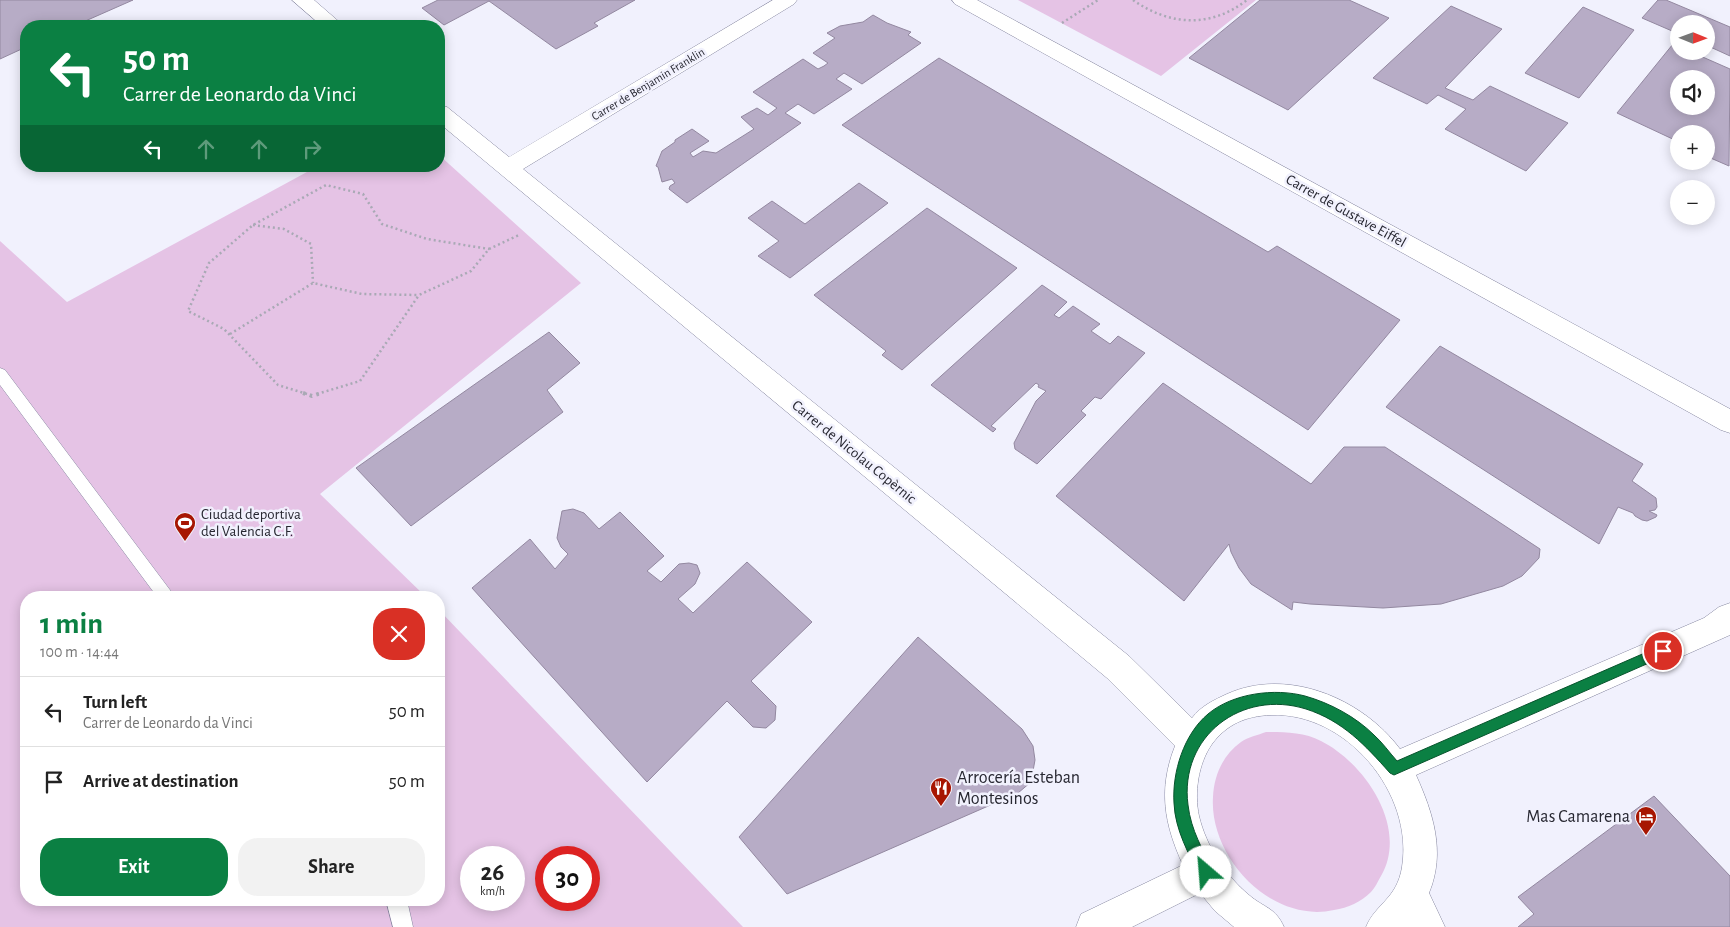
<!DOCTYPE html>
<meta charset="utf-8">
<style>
:root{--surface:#fff;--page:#f2f2f2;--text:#222;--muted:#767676;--line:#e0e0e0;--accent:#0b8043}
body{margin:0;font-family:"Alegreya Sans",sans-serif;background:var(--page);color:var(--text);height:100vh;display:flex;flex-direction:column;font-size:19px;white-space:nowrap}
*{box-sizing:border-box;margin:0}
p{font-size:16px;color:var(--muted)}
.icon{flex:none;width:28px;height:28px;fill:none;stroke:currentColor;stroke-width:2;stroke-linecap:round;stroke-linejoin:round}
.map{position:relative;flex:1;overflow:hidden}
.drawer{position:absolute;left:20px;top:591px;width:425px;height:315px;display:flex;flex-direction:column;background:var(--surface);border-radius:20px;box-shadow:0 2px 12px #0003}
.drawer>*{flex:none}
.banner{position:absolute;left:20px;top:20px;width:425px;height:152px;border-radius:20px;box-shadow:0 2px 12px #0003;background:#0b8043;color:#fff;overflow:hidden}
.needle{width:32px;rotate:91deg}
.controls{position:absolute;left:1670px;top:15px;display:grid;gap:10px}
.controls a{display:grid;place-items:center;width:45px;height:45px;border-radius:50%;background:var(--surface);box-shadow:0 2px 12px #0003;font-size:25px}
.speed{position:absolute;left:460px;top:846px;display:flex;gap:10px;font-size:25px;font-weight:700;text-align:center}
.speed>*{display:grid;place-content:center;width:65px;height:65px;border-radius:50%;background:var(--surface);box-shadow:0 2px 12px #0003;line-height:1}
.speed small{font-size:12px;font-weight:400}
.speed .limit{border:8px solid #d22;background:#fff;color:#111}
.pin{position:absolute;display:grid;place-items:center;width:42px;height:42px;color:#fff;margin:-21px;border:2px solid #fff;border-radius:50%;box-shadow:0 1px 5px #0007}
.me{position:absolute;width:55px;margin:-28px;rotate:333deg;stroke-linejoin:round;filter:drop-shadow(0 0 4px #0008)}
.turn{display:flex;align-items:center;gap:18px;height:105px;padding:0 20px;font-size:22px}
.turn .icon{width:65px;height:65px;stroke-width:2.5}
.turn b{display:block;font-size:35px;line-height:42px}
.lanes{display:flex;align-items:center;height:48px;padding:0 20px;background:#0003;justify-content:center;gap:25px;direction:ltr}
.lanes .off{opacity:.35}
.round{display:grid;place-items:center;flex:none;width:52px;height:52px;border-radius:20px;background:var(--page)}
.headline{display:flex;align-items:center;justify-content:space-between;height:85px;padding:0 20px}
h1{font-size:30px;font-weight:700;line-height:38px;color:var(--accent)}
.cta{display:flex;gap:10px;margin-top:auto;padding:10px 20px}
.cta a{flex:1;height:58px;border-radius:20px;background:var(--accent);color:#fff;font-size:20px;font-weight:700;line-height:58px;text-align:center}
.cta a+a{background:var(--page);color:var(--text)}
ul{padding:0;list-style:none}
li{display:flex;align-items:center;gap:15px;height:70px;padding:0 20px;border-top:1px solid var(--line)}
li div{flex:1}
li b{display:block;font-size:19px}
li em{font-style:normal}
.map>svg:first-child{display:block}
</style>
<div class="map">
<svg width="1730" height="927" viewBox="0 0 1730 927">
<rect width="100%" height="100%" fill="#f1f1fd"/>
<path fill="#e5c3e5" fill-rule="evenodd" d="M1018 0H1256L1161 76Z
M439 155 581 283 320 494 426 597 26 598V900H439V610L743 927H0V241L67 302 318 166H439ZM471 858H514V900H471ZM546 858H589V900H546Z
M1266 732C1285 732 1304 732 1321 741 1365 763 1409 828 1381 876 1378 881 1375 888 1371 892 1361 902 1348 908 1334 910 1271 924 1209 857 1213 797 1214 775 1223 755 1241 742 1248 737 1258 735 1266 732Z"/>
<path fill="#b7acc6" stroke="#9388a0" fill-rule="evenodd" d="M0 0H133L74 26H26V47L0 59Z
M438 0H635L594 23 598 26 556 49 489 1 444 25 422 8Z
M1260 0H1349L1389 18 1288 110 1189 58Z
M1658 0H1666L1730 27V56L1706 45V24H1679V34L1642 18Z
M1451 6 1502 29 1445 88 1473 100 1490 86 1568 123 1526 171 1445 129 1466 109 1438 95 1427 104 1373 78Z
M1583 7 1634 30 1579 98 1525 73Z
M873 15 887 23 911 32 908 35 921 43 862 84 844 73 836 79 852 89 814 114 798 104 785 113 801 123 687 203 669 189 670 186 675 183 672 179 662 182 658 167 656 166 662 151 675 142V140L692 129 709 141 690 153 693 157 703 151 716 153 754 129 741 117 757 108 768 115 777 108 753 92 803 59 818 69 824 66 828 63 813 53 835 38 827 33 840 26 863 22Z
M1673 44 1679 47V51H1689L1730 69 1729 166 1706 156V134H1679V142L1617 113ZM1679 79H1706V106H1679Z
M939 58 1268 252 1277 246 1400 320 1308 430 842 125Z
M859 183 888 203 790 278 758 256 779 241 748 218 772 201 805 224Z
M927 208 1017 268 902 370 882 355 886 351 814 295Z
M1042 285 1067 302 1054 315 1059 318 1073 306 1100 324 1091 331 1110 344 1118 336 1145 353 1101 399 1095 397 1081 411 1086 415 1037 464 1015 449 1014 443 1036 401 1046 391 1038 387 1039 385 1036 383 991 426 996 429 993 432 931 385Z
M549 332 580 363 547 390 563 412 411 526 356 468Z
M1440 346 1643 464 1632 481 1656 498 1657 507 1655 510 1649 511 1657 515 1656 517 1647 521 1642 520 1635 516 1633 513 1618 507 1599 544 1386 407Z
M1163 383 1311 484 1344 447H1385L1540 549 1539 558 1522 576 1503 586 1441 604 1383 608 1310 604 1293 602 1292 610 1251 584 1239 568 1231 552 1229 544 1184 601 1056 496Z
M573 509 584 513 599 529 620 512 664 556 647 571 661 582 679 564 689 563 697 565 700 573 695 584 678 599 693 613 747 562 812 622 751 681 776 706 775 720 766 728 753 727 727 701 647 782 472 588 530 539 555 569 568 554 561 547 557 538 562 511Z
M918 637 1022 729 1033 746 1035 760 1031 782 1018 793 787 894 739 837Z
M1654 796 1730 876V927H1518L1534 914 1518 897Z"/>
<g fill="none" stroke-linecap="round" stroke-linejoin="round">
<g stroke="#85869f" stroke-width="1">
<path id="lane" d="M0 368 5 370 176 598H158L0 385Z
M386 900H407L413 927H393Z"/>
</g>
<g stroke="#85869f" stroke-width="1">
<path id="street" d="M292 0H314L344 26H322Z
M773 0H797L794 4 523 169 1129 656 1192 718C1201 706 1214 700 1227 694 1287 667 1362 698 1400 749L1704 618 1719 607 1730 603V635L1416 775C1433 813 1446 852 1429 893L1445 927H1366C1376 903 1397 899 1402 867 1414 793 1346 712 1271 715 1246 716 1227 724 1212 744 1198 764 1194 793 1199 816 1206 846 1226 876 1249 895 1264 908 1275 907 1284 927H1234L1215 911 1200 893 1132 927H1076L1081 914 1183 865C1164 824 1158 789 1175 746L1107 678 439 123V105L447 107 509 157Z
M952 0H977L1730 409V433L1721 430 955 4Z"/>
</g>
<path stroke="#a9a9b5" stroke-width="2.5" stroke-dasharray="2 3" stroke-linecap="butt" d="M1133 0C1170 26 1211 28 1247 0
M1062 23 1098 0
M253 225 284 229 311 244 313 283
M489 249 519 235
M230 334 313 283 362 294 418 295
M307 394 278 385 224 329 188 311 209 263 253 225 326 185 363 194 382 224 427 239 489 249
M317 394 360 381 419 295 471 271 489 249"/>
<path stroke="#a9a9b5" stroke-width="4" stroke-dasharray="2.5 4.5" stroke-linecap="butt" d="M303 393 312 396 321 393"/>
<use href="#lane" fill="#fff" fill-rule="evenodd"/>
<use href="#street" fill="#fff" fill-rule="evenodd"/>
</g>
<path fill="#0b8043" stroke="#07532c" d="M1663 645 1667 647 1669 651 1667 655 1394 775 1390 773C1365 745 1343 721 1306 709 1242 689 1179 736 1188 805 1191 831 1203 849 1213 872L1211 877 1206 879 1200 877C1189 854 1175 830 1174 803 1172 772 1184 734 1208 714 1233 693 1275 688 1305 696 1330 703 1356 717 1374 735 1382 742 1389 752 1397 761Z"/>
<defs>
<g id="stadium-pin" transform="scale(1.125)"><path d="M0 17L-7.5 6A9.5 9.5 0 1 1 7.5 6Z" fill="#a71602" stroke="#f1f1fd"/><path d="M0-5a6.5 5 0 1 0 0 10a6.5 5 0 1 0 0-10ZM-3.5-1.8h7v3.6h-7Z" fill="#fff"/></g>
<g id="restaurant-pin" transform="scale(1.125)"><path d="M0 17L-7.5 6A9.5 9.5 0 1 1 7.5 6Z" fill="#a71602" stroke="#f1f1fd"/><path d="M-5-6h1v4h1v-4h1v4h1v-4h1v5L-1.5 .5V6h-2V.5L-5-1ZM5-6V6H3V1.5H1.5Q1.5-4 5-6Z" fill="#fff"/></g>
<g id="hotel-pin" transform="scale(1.125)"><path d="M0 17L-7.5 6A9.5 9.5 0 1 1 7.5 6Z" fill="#a71602" stroke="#f1f1fd"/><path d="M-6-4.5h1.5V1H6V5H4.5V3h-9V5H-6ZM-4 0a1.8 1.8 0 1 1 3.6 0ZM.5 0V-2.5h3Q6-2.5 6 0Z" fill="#fff"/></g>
</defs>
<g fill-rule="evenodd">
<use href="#stadium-pin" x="185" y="523"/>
<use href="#restaurant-pin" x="941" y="788"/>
<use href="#hotel-pin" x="1646" y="817"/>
</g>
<g text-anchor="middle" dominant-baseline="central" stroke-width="5" stroke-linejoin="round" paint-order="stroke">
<g font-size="12" fill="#272731" stroke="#f1f1fd">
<text transform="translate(648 84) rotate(-31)">Carrer de Benjamin Franklin</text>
</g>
<g font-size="15" fill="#272731" stroke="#f1f1fd">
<text transform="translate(1346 211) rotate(29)">Carrer de Gustave Eiffel</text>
<text transform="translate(854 452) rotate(39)">Carrer de Nicolau Copèrnic</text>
</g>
<g font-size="15" fill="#272731" stroke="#f1f1fd" text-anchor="start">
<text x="201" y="514">Ciudad deportiva<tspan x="201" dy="17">del Valencia C.F.</tspan></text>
</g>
<g font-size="18" fill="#272731" stroke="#f1f1fd" text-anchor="start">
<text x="957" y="778">Arrocería Esteban<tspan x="957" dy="21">Montesinos</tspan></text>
<text x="1630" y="817" text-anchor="end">Mas Camarena</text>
</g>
</g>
</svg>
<div class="controls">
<a><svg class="needle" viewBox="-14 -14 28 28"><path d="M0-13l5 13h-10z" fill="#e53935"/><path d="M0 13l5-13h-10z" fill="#767676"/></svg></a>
<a><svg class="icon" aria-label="sound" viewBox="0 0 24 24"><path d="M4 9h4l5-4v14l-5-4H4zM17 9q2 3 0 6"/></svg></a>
<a>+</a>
<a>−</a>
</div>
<div class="speed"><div>26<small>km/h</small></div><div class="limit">30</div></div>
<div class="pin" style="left:1663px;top:651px;background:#d93025"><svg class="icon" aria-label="arrive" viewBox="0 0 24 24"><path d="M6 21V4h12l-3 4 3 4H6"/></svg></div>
<svg class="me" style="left:1206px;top:872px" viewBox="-20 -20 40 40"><circle r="19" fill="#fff"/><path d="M0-13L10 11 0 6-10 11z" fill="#0b8043"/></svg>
<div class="banner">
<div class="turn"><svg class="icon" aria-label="left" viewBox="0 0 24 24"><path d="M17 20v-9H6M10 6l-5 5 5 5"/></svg><div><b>50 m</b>Carrer de Leonardo da Vinci</div></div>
<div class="lanes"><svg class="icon" aria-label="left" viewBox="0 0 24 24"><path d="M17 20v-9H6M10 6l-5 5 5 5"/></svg><svg class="icon off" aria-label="ahead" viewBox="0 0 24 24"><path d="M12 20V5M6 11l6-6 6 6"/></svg><svg class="icon off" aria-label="ahead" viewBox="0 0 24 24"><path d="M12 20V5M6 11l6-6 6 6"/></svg><svg class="icon off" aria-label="right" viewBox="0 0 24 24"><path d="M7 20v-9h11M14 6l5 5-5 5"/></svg></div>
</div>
<section class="drawer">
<div class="headline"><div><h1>1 min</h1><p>100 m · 14:44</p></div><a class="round" style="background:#d93025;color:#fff"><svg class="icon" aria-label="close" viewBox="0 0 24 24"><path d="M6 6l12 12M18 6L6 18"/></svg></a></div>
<ul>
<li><svg class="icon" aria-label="left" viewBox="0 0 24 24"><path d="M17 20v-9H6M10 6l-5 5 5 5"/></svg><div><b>Turn left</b><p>Carrer de Leonardo da Vinci</p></div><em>50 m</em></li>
<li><svg class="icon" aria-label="arrive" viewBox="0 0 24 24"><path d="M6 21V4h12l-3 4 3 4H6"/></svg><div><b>Arrive at destination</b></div><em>50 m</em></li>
</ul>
<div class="cta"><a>Exit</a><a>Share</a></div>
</section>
</div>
